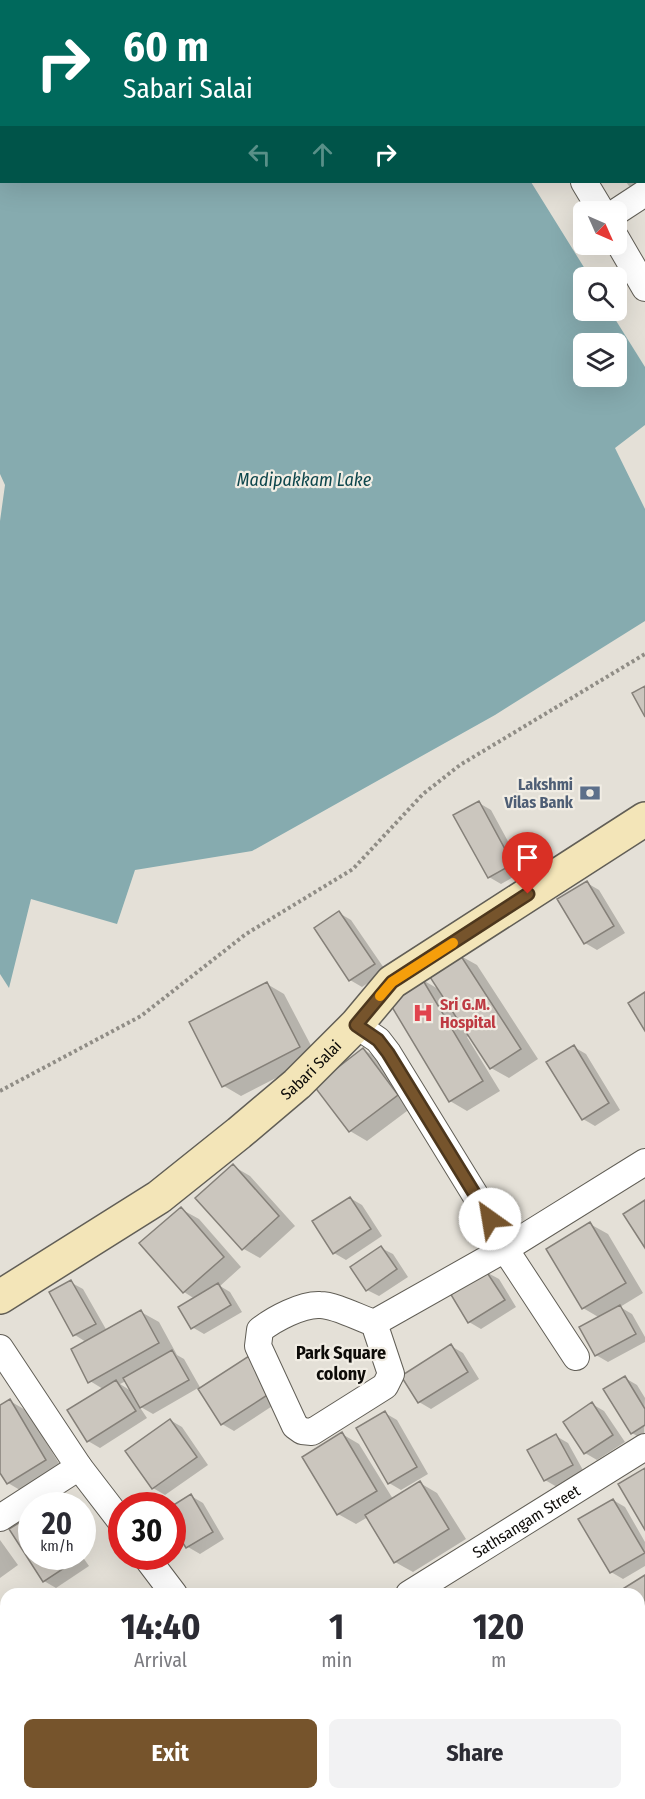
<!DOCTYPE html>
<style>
:root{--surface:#fff;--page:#f2f2f3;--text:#2b2b33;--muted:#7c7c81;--accent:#76542c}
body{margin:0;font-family:"Fira Sans Condensed",sans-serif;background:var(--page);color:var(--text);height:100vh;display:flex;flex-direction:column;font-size:22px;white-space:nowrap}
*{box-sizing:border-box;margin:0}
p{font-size:20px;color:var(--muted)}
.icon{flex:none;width:33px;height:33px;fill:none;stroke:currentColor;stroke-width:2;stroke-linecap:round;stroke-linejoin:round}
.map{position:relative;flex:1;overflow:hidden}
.side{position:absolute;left:0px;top:1588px;width:645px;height:212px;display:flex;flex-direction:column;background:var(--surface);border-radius:18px 18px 0 0;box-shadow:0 6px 24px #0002}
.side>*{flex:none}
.banner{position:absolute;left:0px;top:0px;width:645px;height:183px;box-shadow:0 6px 24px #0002;background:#00695c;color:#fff;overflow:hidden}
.needle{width:39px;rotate:135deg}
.controls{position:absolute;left:573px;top:201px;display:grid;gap:12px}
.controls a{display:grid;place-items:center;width:54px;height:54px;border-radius:9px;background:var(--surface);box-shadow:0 6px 24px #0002;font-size:30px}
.speed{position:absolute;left:18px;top:1492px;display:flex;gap:12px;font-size:30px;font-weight:700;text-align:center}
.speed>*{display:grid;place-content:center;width:78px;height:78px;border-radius:50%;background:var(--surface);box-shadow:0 6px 24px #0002;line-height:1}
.speed small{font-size:15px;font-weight:400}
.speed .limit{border:9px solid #d22;background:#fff;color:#111}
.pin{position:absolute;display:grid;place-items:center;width:51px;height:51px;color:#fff;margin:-62px -26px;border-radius:50% 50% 50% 0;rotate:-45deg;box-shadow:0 0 6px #0007}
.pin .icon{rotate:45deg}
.me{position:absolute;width:66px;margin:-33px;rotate:328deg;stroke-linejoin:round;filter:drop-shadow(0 0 4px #0008)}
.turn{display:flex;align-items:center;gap:21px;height:126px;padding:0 24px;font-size:27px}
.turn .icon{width:78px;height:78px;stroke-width:2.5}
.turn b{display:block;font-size:42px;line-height:51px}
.lanes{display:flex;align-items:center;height:57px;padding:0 24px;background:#0003;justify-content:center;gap:30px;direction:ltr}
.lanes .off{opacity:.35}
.eta{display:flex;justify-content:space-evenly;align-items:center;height:102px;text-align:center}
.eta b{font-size:36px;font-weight:700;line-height:42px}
.button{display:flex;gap:12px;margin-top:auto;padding:12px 24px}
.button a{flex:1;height:69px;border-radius:9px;background:var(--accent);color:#fff;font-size:24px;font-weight:700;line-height:69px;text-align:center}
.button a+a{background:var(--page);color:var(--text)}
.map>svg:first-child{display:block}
</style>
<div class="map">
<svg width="645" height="1799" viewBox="0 0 645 1799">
<rect width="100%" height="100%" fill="#e4e0d7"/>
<path fill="#86abaf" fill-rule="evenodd" d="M0 0H421L422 1 2 2V182H531L590 277 584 278V310L610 311 645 367V425L615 448 645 509V621L495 715 252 851 135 870 117 924 31 899 9 988 0 974V521L5 485 0 474ZM584 344H616V376H584Z"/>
<path fill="#0003" fill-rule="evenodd" d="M587 0H637L638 2H588Z
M644 81 645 82V195L629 186 626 182H644Z
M479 803 491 810 524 871 501 884 489 877Z
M587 883 599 890 625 933 597 950 585 943Z
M339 913 351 920 386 971 362 987 350 980 316 929Z
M459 955 477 965 538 1059 509 1078 491 1068 470 1035 467 1037 500 1091 467 1111 450 1101 421 979 440 990Z
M267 984 284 994 317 1057 241 1096 224 1086 191 1023Z
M574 1047 586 1054 620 1110 595 1126 583 1119Z
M364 1050 381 1060 415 1105 367 1141 350 1131Z
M233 1166 250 1176 295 1226 260 1258 242 1248Z
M350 1198 362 1205 382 1236 346 1260 334 1253Z
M181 1209 199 1219 241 1267 220 1286 230 1292 242 1312 204 1334 192 1327 195 1299 184 1292Z
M590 1224 608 1234 643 1293 620 1307 632 1314 645 1337V1342L608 1362 596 1355 600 1318 583 1308Z
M381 1248 393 1254 408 1277 379 1296 367 1290Z
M486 1272 499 1279 516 1307 481 1329 469 1322Z
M70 1282 83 1289 107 1331 141 1312 159 1322 177 1355 184 1359 201 1389 249 1358 283 1399 234 1431 222 1424 198 1388 153 1414 139 1406 147 1418 100 1448 88 1441 103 1389 90 1381 86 1342 75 1335 51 1293ZM126 1381 131 1391 120 1384Z
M451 1346 463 1353 479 1379 431 1409 419 1402Z
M625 1378 637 1385 645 1398 644 1440 632 1433Z
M10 1401 27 1411 63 1470 25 1493 8 1483 0 1470V1407Z
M592 1404 604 1411 625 1442 597 1460 585 1453Z
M385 1413 397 1420 428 1474 401 1490 389 1483Z
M170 1420 182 1427 208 1465 165 1495 153 1488Z
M342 1434 359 1444 393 1499 420 1483 437 1493 466 1539 413 1572 395 1562 368 1517 356 1524 338 1514Z
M556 1436 568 1443 584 1472 557 1487 545 1480Z
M191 1496 203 1503 224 1539 200 1554 188 1547Z
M613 1500 625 1507 645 1542V1566L623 1579 611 1572Z
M11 1530 32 1557 82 1556 89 1566 56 1588 44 1581Z
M0 1540 18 1565 0 1578Z
M6 1755V1794H45L48 1799H0V1758Z
M639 1777 645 1789V1799H589L586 1794H639Z
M219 1794H269L260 1799H222Z
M410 1794H440L432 1799H415Z"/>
<path fill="#cbc6be" stroke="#858079" stroke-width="1.5" d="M645 686V717L632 693Z
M479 801 513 864 488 878 453 815Z
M587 881 614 926 584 944 557 899Z
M339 911 375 964 349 981 314 928Z
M459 953 521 1049 490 1069 428 974Z
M421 977 483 1081 449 1102 386 997Z
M267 982 300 1047 222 1087 189 1022Z
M645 992V1031L628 1003Z
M574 1045 609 1103 582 1120 546 1062Z
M363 1048 398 1095 349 1132 314 1086Z
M233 1164 279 1216 242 1250 195 1198Z
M350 1197 371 1229 333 1254 312 1221Z
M645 1200V1248L623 1214Z
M181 1207 224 1257 183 1293 139 1243Z
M590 1222 626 1283 582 1309 546 1249Z
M381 1246 397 1269 366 1291 350 1267Z
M486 1271 505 1300 468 1323 450 1293Z
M71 1280 96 1324 73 1336 49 1292Z
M218 1283 231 1305 191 1329 178 1307Z
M620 1305 636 1334 595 1356 579 1327Z
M141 1310 159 1343 88 1383 71 1349Z
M451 1344 468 1372 418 1403 401 1376Z
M172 1350 189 1380 140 1408 123 1378Z
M249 1356 272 1392 221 1425 198 1389Z
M625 1376 645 1409V1425L631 1434 603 1389Z
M116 1380 136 1411 87 1442 67 1410Z
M10 1399 46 1460 7 1484 0 1473V1405Z
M592 1402 613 1435 584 1454 563 1422Z
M385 1411 417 1467 388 1484 356 1428Z
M170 1419 197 1457 152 1489 125 1451Z
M342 1432 377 1491 337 1515 302 1457Z
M556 1434 573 1465 544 1481 527 1450Z
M645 1468V1530L618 1484Z
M420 1481 449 1529 394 1563 365 1515Z
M191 1494 213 1532 186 1548 172 1525V1506Z
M613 1499 645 1553 610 1573 578 1519Z
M32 1515V1557H77L78 1559 43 1582 9 1529Z
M645 1575V1626L639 1617V1594H624L621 1590Z
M6 1753V1794H34L37 1799H0V1757Z
M584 1794H637L639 1799H587Z"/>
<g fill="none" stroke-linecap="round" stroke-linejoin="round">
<g stroke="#615e56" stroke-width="28">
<g id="street">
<path d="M476 0 477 2"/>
<path d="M535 2 537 0"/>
<path d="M584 182 602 212"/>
<path d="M616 212 645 193"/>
<path d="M616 238 645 288"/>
<path d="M356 1025 378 1040 388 1053 490 1219 505 1249 576 1357"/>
<path d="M374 1323 391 1374 385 1386 312 1432 302 1431 295 1426 258 1346 260 1330C274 1319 302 1304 320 1305 335 1305 359 1318 374 1323L505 1249 645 1162"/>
<path d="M0 1348 79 1467 122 1523"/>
<path d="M0 1518 79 1467"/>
<path d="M146 1557 174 1594"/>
<path id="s1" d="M409 1594 645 1447"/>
<path d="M639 1704 645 1700"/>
<path d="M0 1734 6 1730"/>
<path d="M204 1794 207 1799"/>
<path d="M479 1799 487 1794"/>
</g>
</g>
<g stroke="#615e56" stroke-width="36">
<g id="secondary">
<path id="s2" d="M0 1297 159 1197 239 1133 297 1084 356 1025 392 982 645 819"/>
</g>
</g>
<path stroke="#908d86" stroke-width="4" stroke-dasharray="3 3" stroke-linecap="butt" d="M0 1091 141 1016 246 934 353 869 423 794 460 765 645 654"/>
<use href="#street" stroke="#fff" stroke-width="26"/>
<use href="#secondary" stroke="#f3e5b8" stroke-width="33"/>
</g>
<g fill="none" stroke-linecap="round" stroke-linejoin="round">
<g stroke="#4d371d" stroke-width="15">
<path id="route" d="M490 1219 388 1053 378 1040 356 1025 392 982 528 894"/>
</g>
<use href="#route" stroke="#76542c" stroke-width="10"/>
<path stroke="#f59e0b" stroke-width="10" d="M380 996 392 982 453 943"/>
</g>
<defs>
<g id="bank-bare" transform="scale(1.62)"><path d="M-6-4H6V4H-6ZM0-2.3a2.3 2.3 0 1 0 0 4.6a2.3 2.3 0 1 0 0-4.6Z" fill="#5c6f8a" stroke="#f1ede4" stroke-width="2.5" paint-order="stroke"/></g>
<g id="hospital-bare" transform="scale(1.62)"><path d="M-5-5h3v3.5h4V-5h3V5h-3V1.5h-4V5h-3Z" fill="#e0444e" stroke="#f1ede4" stroke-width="2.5" paint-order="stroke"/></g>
</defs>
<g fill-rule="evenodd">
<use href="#bank-bare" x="590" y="793"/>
<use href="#hospital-bare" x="423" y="1013"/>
</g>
<g text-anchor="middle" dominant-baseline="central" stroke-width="4.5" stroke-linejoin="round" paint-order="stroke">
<g font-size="16" font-weight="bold" fill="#4e5e75" stroke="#f1ede4" text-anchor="end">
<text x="573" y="784">Lakshmi<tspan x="573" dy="18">Vilas Bank</tspan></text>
</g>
<g font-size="16" font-weight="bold" fill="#be3a42" stroke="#f1ede4" text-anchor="start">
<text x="440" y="1004">Sri G.M.<tspan x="440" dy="18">Hospital</tspan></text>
</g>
<g font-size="16" fill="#0d0b08" stroke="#f1ede4">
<text stroke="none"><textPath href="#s2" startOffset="386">Sabari Salai</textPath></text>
<text stroke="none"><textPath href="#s1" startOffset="138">Sathsangam Street</textPath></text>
</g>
<g font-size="18" font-style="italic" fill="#0d464c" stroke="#f1ede4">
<text x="304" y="480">Madipakkam Lake</text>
</g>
<g font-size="18" font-weight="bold" fill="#0d0b08" stroke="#f1ede4">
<text x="341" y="1353">Park Square<tspan x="341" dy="21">colony</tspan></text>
</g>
</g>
</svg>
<div class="controls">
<a><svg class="needle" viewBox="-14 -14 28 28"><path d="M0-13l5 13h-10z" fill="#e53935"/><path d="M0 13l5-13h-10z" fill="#7c7c81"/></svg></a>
<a><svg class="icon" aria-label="search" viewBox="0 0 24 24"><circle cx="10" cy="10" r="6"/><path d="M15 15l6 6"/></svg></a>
<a><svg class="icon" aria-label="layers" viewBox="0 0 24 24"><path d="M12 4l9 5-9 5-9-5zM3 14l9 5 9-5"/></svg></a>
</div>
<div class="speed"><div>20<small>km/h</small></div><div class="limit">30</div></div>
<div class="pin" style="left:528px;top:894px;background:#d93025"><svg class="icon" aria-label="arrive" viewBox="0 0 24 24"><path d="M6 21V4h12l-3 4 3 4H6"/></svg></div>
<svg class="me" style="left:490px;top:1219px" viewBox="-20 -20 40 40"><circle r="19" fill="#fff"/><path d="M0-13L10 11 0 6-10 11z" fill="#76542c"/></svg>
<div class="banner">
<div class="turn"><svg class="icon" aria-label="right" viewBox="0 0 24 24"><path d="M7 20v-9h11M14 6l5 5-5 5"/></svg><div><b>60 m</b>Sabari Salai</div></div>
<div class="lanes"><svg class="icon off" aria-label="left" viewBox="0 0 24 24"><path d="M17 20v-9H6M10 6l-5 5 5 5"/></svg><svg class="icon off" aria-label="ahead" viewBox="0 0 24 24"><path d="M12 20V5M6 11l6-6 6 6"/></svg><svg class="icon" aria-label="right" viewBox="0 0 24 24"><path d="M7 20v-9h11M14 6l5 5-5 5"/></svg></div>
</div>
<section class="side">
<div class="eta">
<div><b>14:40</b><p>Arrival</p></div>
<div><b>1</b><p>min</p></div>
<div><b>120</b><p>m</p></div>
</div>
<div class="button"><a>Exit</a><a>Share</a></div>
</section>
</div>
